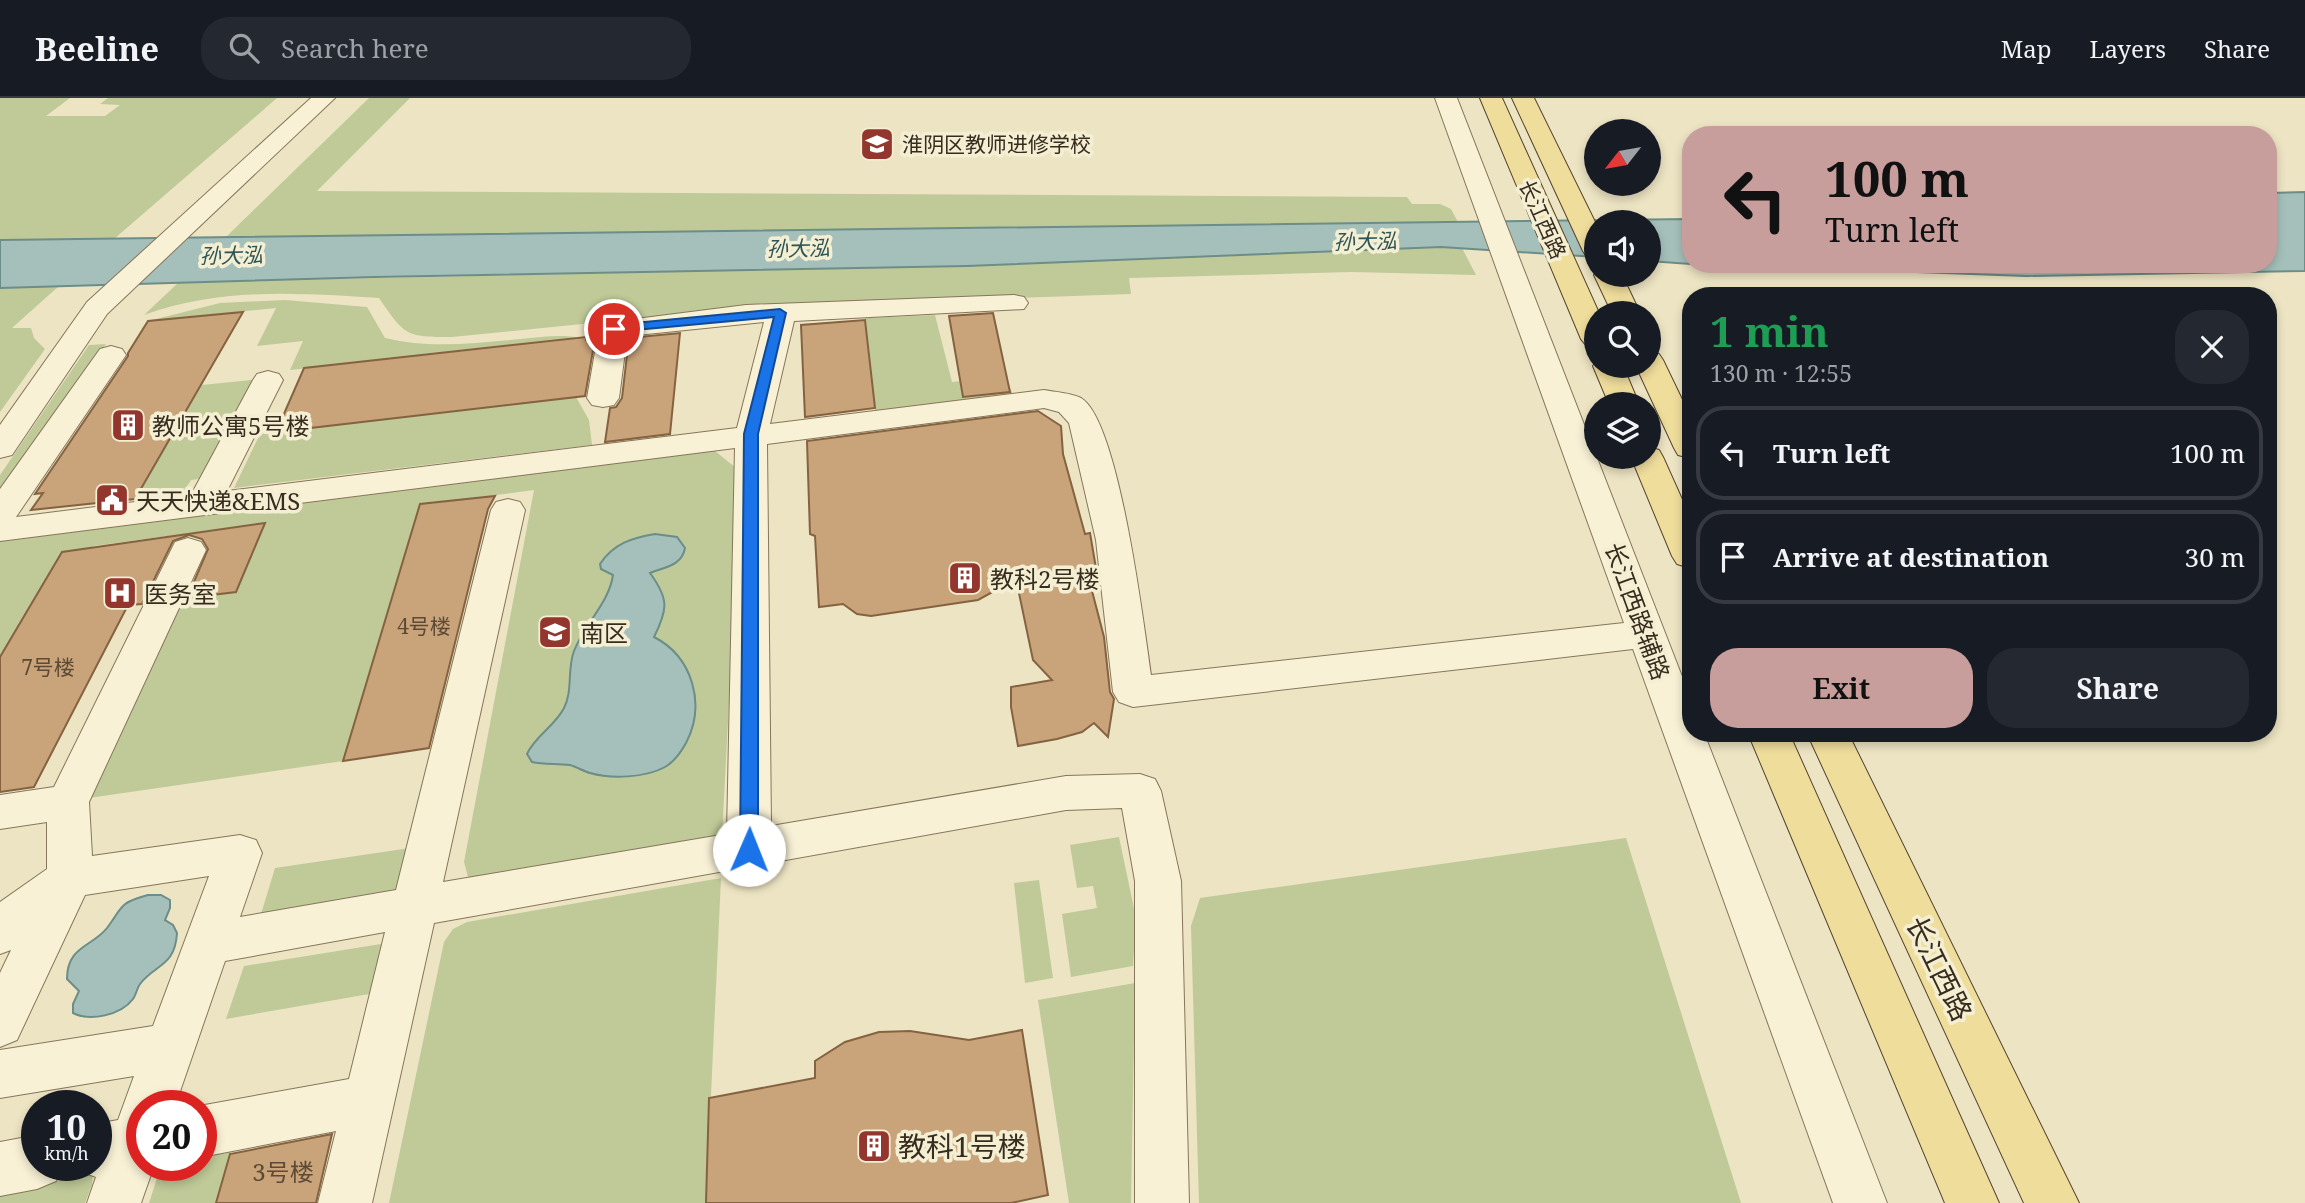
<!DOCTYPE html>
<meta charset="utf-8">
<style>
:root{--surface:#171b24;--page:#242831;--text:#f1f3f6;--muted:#9ea1a6;--line:#363941;--accent:#c79e9c}
body{margin:0;font-family:"Noto Serif","Noto Sans SC",serif;background:var(--page);color:var(--text);height:100vh;display:flex;flex-direction:column;font-size:26px;white-space:nowrap}
*{box-sizing:border-box;margin:0}
p{font-size:23px;color:var(--muted)}
.icon{flex:none;width:38px;height:38px;fill:none;stroke:currentColor;stroke-width:2;stroke-linecap:round;stroke-linejoin:round}
.map{position:relative;flex:1;overflow:hidden}
.panel{position:absolute;left:1682px;top:189px;width:595px;height:455px;display:flex;flex-direction:column;background:var(--surface);border-radius:28px;box-shadow:0 4px 10px #0003}
.panel>*{flex:none}
.hud{position:absolute;left:1682px;top:28px;width:595px;height:147px;border-radius:28px;box-shadow:0 4px 10px #0003;background:#c79e9c;color:#111;overflow:hidden}
.needle{width:46px;rotate:239deg}
.controls{position:absolute;left:1584px;top:21px;display:grid;gap:14px}
.controls a{display:grid;place-items:center;width:77px;height:77px;border-radius:50%;background:var(--surface);box-shadow:0 4px 10px #0003;font-size:35px}
.speed{position:absolute;left:21px;top:992px;display:flex;gap:14px;font-size:35px;font-weight:700;text-align:center}
.speed>*{display:grid;place-content:center;width:91px;height:91px;border-radius:50%;background:var(--surface);box-shadow:0 4px 10px #0003;line-height:1}
.speed small{font-size:18px;font-weight:400}
.speed .limit{border:10px solid #d22;background:#fff;color:#111}
.pin{position:absolute;display:grid;place-items:center;width:60px;height:60px;color:#fff;margin:-30px;border:4px solid #fff;border-radius:50%;box-shadow:0 2px 7px #0007}
.me{position:absolute;width:77px;margin:-38px;rotate:1deg;stroke-linejoin:round;filter:drop-shadow(0 0 5px #0008)}
.turn{display:flex;align-items:center;gap:24px;height:147px;padding:0 28px;font-size:32px}
.turn .icon{width:91px;height:91px;stroke-width:2.5}
.turn b{display:block;font-size:49px;line-height:60px}
.round{display:grid;place-items:center;flex:none;width:74px;height:74px;border-radius:28px;background:var(--page)}
.headline{display:flex;align-items:center;justify-content:space-between;height:119px;padding:0 28px}
h1{font-size:42px;font-weight:700;line-height:52px;color:#1e9e55}
.cta{display:flex;gap:14px;margin-top:auto;padding:14px 28px}
.cta a{flex:1;height:80px;border-radius:28px;background:var(--accent);color:#111;font-size:28px;font-weight:700;line-height:80px;text-align:center}
.cta a+a{background:var(--page);color:var(--text)}
ul{padding:0;list-style:none}
li{display:flex;align-items:center;gap:21px;height:94px;margin:0 14px 10px;padding:0 14px;border:4px solid var(--line);border-radius:28px}
li div{flex:1}
li b{display:block;font-size:26px}
li em{font-style:normal}
header{display:flex;align-items:center;gap:42px;box-sizing:border-box;height:98px;padding:0 35px;background:var(--surface);border-bottom:2px solid var(--line)}
header strong{font-size:33px}
nav{display:flex;gap:38px;margin-inline-start:auto;font-size:24px}
.search{width:490px;height:63px;background:var(--page);display:flex;align-items:center;gap:18px;box-sizing:border-box;padding:0 24px;border-radius:28px;color:var(--muted);font-size:26px}
.map>svg:first-child{display:block}
</style>
<header>
<strong>Beeline</strong>
<div class="search"><svg class="icon" aria-label="search" viewBox="0 0 24 24"><circle cx="10" cy="10" r="6"/><path d="M15 15l6 6"/></svg>Search here</div>
<nav><a>Map</a><a>Layers</a><a>Share</a></nav>
</header>
<div class="map">
<svg width="2305" height="1105" viewBox="0 0 2305 1105">
<rect width="100%" height="100%" fill="#ede4c3"/>
<path fill="#bfca98" d="M0 0H70L46 18H105L120 7 100 6 108 0H277L114 141 0 142Z
M369 0H410L317 93 1407 99 1412 106H1440L1451 111 1458 124 225 140Z
M1441 149 1462 150 1476 177 1351 174 1129 180 1131 196 751 209 452 239C406 239 405 238 379 200 300 195 220 189 144 217L179 184 967 168Z
M59 188 12 230H31L34 240 45 251 0 314V190Z
M285 202 367 209 385 240C431 251 474 245 521 241 541 239 561 236 581 240L290 272 303 243 257 248 276 210 148 223 220 205Z
M935 217 952 284 1006 279 1013 297 875 314 865 220Z
M106 246 0 395V377L89 247Z
M261 281 212 379 191 382 182 396 134 402 202 287Z
M576 299 589 322 592 347 234 390 260 336Z
M715 353 741 374 722 738 483 780 468 779 464 764 534 392 420 407 343 663 89 700 182 501 236 494 265 425 93 448 65 497 35 501 0 559V440Z
M1119 739 1136 820 1133 868 1071 879 1062 816 1097 810 1093 788 1077 790 1070 747Z
M1626 740 1741 1105H1199L1191 828 1200 800Z
M410 750 399 794 261 816 275 770Z
M721 780 706 1105H389L444 844 453 831 467 824Z
M1039 782 1053 880 1025 885 1014 785Z
M387 845 375 895 226 921 244 868Z
M1135 885 1131 1105H1069L1038 902Z
M235 1040 216 1105H149L158 1077 165 1068H201V1047Z
M84 1068H90L93 1075 92 1087 85 1105H0V1084Z"/>
<path fill="#a5c0ba" stroke="#6c8d88" stroke-width="2" d="M2305 94V173L2026 178 1699 166H2268V95Z
M1690 121V166L1649 163 1648 124H1596V159L1441 149 967 168 375 179 0 190V142Z
M655 436 677 439 685 450C682 468 664 469 650 475 669 501 668 511 654 539 693 559 706 607 686 645 681 654 674 664 665 669 645 680 611 681 590 675 583 673 577 669 570 667 557 665 545 667 532 664L527 656C535 638 555 628 564 610 573 593 567 571 574 553 585 525 609 505 613 477L601 471 600 466C614 445 632 440 655 436Z
M148 797H161L170 802V810L165 822 173 827 177 835C175 869 155 866 140 886 137 890 136 897 133 901 121 917 90 924 73 915V906L79 893 67 881C67 848 92 849 107 830 123 809 118 805 148 797Z"/>
<path fill="#c9a37a" stroke="#856341" stroke-width="2" d="M243 214 135 401 31 412 43 395 35 396 128 258V255L148 223Z
M993 215 1010 294 963 299 949 218Z
M865 222 875 310 805 319 801 227Z
M680 235 670 336 605 344 610 310 616 309 622 300 629 240Z
M586 239V242L595 241 585 298 276 334 304 270Z
M1038 313 1061 328 1063 356 1085 436 1090 435 1099 488 1091 489 1104 539 1110 594 1114 601 1108 639 1094 625 1082 634 1057 641 1018 648 1011 609V589L1052 582 1033 562 1016 481 978 502 871 518 857 516 843 506 819 509 815 438 810 436 807 343Z
M495 398 488 411 429 650 343 663 420 406Z
M265 425 236 494 187 500 208 451 202 441 189 437 173 443 142 506 128 507 34 689 0 694V559L62 454Z
M1022 932 1048 1097 1011 1105H706L709 1000 815 980V963L845 944 879 934 910 933 969 942Z
M332 1036 316 1105H216L230 1056Z"/>
<g fill="none" stroke-linecap="round" stroke-linejoin="round">
<g stroke="#86765b" stroke-width="2">
<path id="minor" d="M311 0H335L107 216 12 357 0 360V327L87 204Z
M1435 0H1457L1690 599V635H1704L1887 1105H1833L1633 551 1133 609 1119 604 1113 594 1096 442 1069 325 1059 314 1044 310 767 346 771 728 1066 678 1140 676 1155 681 1161 693 1181 783 1189 1105H1135V783L1122 710 1066 712 434 825 372 1105H318L336 1033 201 1059V1008H199L349 981 385 834 225 863 175 1008H142V1068H154L141 1105H87L96 1079 77 1072 75 1068H96V1026L118 1022 134 978 0 1000V952L153 928 209 778 85 797 17 942 0 949V875L11 852 0 856V804L47 771V724L0 731V697L54 689 175 444 188 440 201 444 206 452 89 704 92 758 240 737 256 742 262 755 240 819 396 792 491 412 496 404 508 401 520 404 525 412 443 784 727 736 735 350 0 443V391L100 251 111 248 122 251 126 257 16 419 191 397 253 282 257 276 268 273 279 276 283 282 227 393 737 330 764 224 627 238 619 300 614 307 603 309 592 307 587 300 599 231 604 225 746 207 1014 197 1024 199 1028 205 1024 211 794 223 770 326 1044 292C1055 294 1071 295 1081 300 1119 322 1144 529 1151 577L1624 525Z
M37 1037V1068H62L56 1083 37 1091 0 1098V1044Z"/>
</g>
<g stroke="#54442f" stroke-width="2">
<path id="major" d="M1480 0H1502L1599 215H1596V250L1586 247 1581 241Z
M1512 0H1534L1596 126V161L1587 159 1583 153Z
M1596 174V177H1622L1640 215H1612L1594 177Z
M1648 253 1659 256 1663 262 1690 318V360L1678 357 1674 350 1636 268H1648Z
M1596 264V268H1623L1639 306H1609L1593 268Z
M1648 349 1659 352 1663 359 1690 419V470L1677 466 1672 458 1631 359H1648Z
M1748 635H1789L1999 1105H1945Z
M1807 635H1848L2079 1105H2024Z"/>
</g>
<use href="#minor" fill="#f8f1d6" fill-rule="evenodd"/>
<use href="#major" fill="#efdd9c" fill-rule="evenodd"/>
</g>
<path fill="#1a73e8" stroke="#114b97" stroke-width="2" d="M780 211 786 215 758 336V752L755 758 749 760 742 758 740 752 744 336 774 219 614 234 608 231 614 227Z"/>
<defs>
<g id="school-square" transform="scale(1.75)"><rect x="-9" y="-9" width="18" height="18" rx="4" fill="#93362d" stroke="#f4eed3"/><path d="M0-5L7-2L0 1L-7-2ZM-4 1L0 2.5L4 1V4Q0 6-4 4Z" fill="#fff"/></g>
<g id="building-square" transform="scale(1.75)"><rect x="-9" y="-9" width="18" height="18" rx="4" fill="#93362d" stroke="#f4eed3"/><path d="M-4-6H4V6H1V3H-1V6H-4ZM-2.5-4.3h1.7v1.8h-1.7ZM.8-4.3h1.7v1.8H.8ZM-2.5-1h1.7V.8h-1.7ZM.8-1h1.7V.8H.8Z" fill="#fff"/></g>
<g id="civic-square" transform="scale(1.75)"><rect x="-9" y="-9" width="18" height="18" rx="4" fill="#93362d" stroke="#f4eed3"/><path d="M-.6-6.5H3V-4.5H.6V-3L4-1V1h2V6H-6V1h2V-1L-.6-3ZM-1.2 2.5V6h2.4V2.5Z" fill="#fff"/></g>
<g id="hospital-square" transform="scale(1.75)"><rect x="-9" y="-9" width="18" height="18" rx="4" fill="#93362d" stroke="#f4eed3"/><path d="M-5-5h3v3.5h4V-5h3V5h-3V1.5h-4V5h-3Z" fill="#fff"/></g>
<g id="university-square" transform="scale(1.75)"><rect x="-9" y="-9" width="18" height="18" rx="4" fill="#93362d" stroke="#f4eed3"/><path d="M0-5L7-2L0 1L-7-2ZM-4 1L0 2.5L4 1V4Q0 6-4 4Z" fill="#fff"/></g>
</defs>
<g fill-rule="evenodd">
<use href="#school-square" x="877" y="46"/>
<use href="#building-square" x="128" y="327"/>
<use href="#civic-square" x="112" y="402"/>
<use href="#building-square" x="965" y="480"/>
<use href="#hospital-square" x="120" y="495"/>
<use href="#university-square" x="555" y="534"/>
<use href="#building-square" x="874" y="1048"/>
</g>
<g text-anchor="middle" dominant-baseline="central" stroke-width="7" stroke-linejoin="round" paint-order="stroke">
<g font-size="21" fill="#372c1e" stroke="#f4eed3" text-anchor="start">
<text x="902" y="46">淮阴区教师进修学校</text>
</g>
<g font-size="21" fill="#372c1e" stroke="#f4eed3">
<text transform="translate(1543 121) rotate(66)">长江西路</text>
</g>
<g font-size="21" font-style="italic" fill="#2e5556" stroke="#f4eed3">
<text transform="translate(1365 143) rotate(-1)">孙大泓</text>
<text transform="translate(798 150) rotate(-1)">孙大泓</text>
<text transform="translate(231 157) rotate(-1)">孙大泓</text>
</g>
<g font-size="21" fill="#5c4a35">
<text x="424" y="528">4号楼</text>
<text x="48" y="569">7号楼</text>
</g>
<g font-size="24" fill="#372c1e" stroke="#f4eed3" text-anchor="start">
<text x="152" y="327">教师公寓5号楼</text>
<text x="136" y="402">天天快递&amp;EMS</text>
<text x="990" y="480">教科2号楼</text>
<text x="144" y="495">医务室</text>
<text x="580" y="534">南区</text>
</g>
<g font-size="24" fill="#372c1e" stroke="#f4eed3">
<text transform="translate(1638 513) rotate(70)">长江西路辅路</text>
</g>
<g font-size="24" fill="#5c4a35">
<text x="283" y="1073">3号楼</text>
</g>
<g font-size="28" fill="#372c1e" stroke="#f4eed3">
<text transform="translate(1940 870) rotate(64)">长江西路</text>
</g>
<g font-size="28" fill="#372c1e" stroke="#f4eed3" text-anchor="start">
<text x="898" y="1048">教科1号楼</text>
</g>
</g>
</svg>
<div class="controls">
<a><svg class="needle" viewBox="-14 -14 28 28"><path d="M0-13l5 13h-10z" fill="#e53935"/><path d="M0 13l5-13h-10z" fill="#9ea1a6"/></svg></a>
<a><svg class="icon" aria-label="sound" viewBox="0 0 24 24"><path d="M4 9h4l5-4v14l-5-4H4zM17 9q2 3 0 6"/></svg></a>
<a><svg class="icon" aria-label="search" viewBox="0 0 24 24"><circle cx="10" cy="10" r="6"/><path d="M15 15l6 6"/></svg></a>
<a><svg class="icon" aria-label="layers" viewBox="0 0 24 24"><path d="M12 4l9 5-9 5-9-5zM3 14l9 5 9-5"/></svg></a>
</div>
<div class="speed"><div>10<small>km/h</small></div><div class="limit">20</div></div>
<div class="pin" style="left:614px;top:231px;background:#d93025"><svg class="icon" aria-label="arrive" viewBox="0 0 24 24"><path d="M6 21V4h12l-3 4 3 4H6"/></svg></div>
<svg class="me" style="left:749px;top:752px" viewBox="-20 -20 40 40"><circle r="19" fill="#fff"/><path d="M0-13L10 11 0 6-10 11z" fill="#1a73e8"/></svg>
<div class="hud">
<div class="turn"><svg class="icon" aria-label="left" viewBox="0 0 24 24"><path d="M17 20v-9H6M10 6l-5 5 5 5"/></svg><div><b>100 m</b>Turn left</div></div>
</div>
<section class="panel">
<div class="headline"><div><h1>1 min</h1><p>130 m · 12:55</p></div><a class="round"><svg class="icon" aria-label="close" viewBox="0 0 24 24"><path d="M6 6l12 12M18 6L6 18"/></svg></a></div>
<ul>
<li><svg class="icon" aria-label="left" viewBox="0 0 24 24"><path d="M17 20v-9H6M10 6l-5 5 5 5"/></svg><div><b>Turn left</b></div><em>100 m</em></li>
<li><svg class="icon" aria-label="arrive" viewBox="0 0 24 24"><path d="M6 21V4h12l-3 4 3 4H6"/></svg><div><b>Arrive at destination</b></div><em>30 m</em></li>
</ul>
<div class="cta"><a>Exit</a><a>Share</a></div>
</section>
</div>
